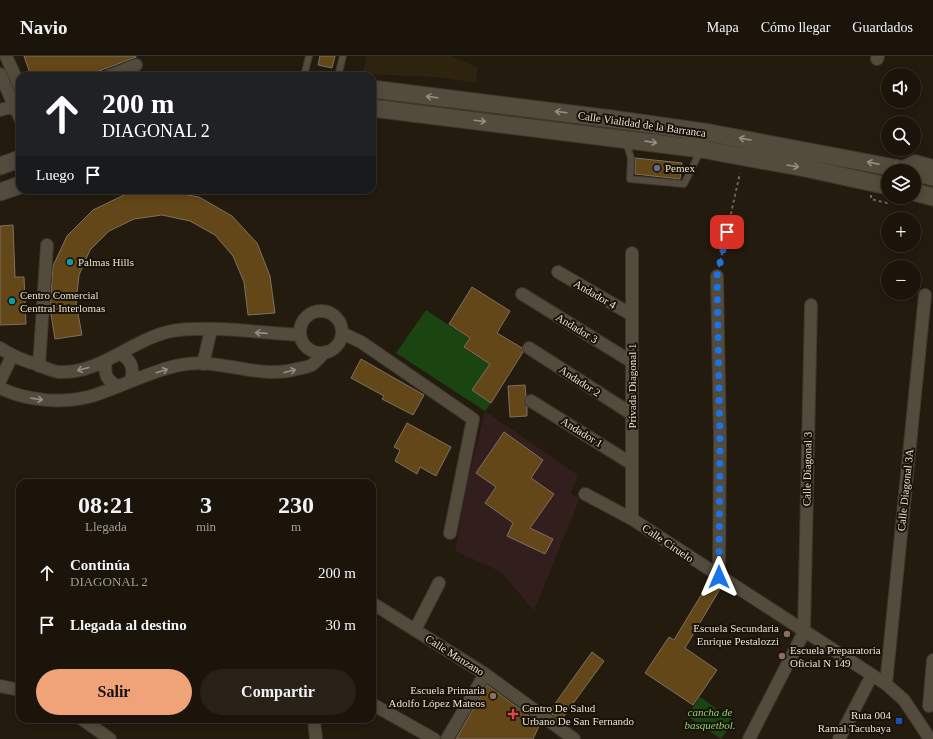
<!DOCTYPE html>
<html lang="es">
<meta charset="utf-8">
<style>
:root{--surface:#1a140a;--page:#272118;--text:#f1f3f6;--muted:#9f9e9c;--line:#38332b;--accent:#f0a279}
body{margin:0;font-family:Georgia,serif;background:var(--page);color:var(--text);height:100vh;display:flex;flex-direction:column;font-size:15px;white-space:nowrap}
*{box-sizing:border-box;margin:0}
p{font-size:13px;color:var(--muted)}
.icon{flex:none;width:22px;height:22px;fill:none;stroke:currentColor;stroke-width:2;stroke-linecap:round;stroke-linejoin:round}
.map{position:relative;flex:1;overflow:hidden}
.side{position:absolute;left:16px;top:423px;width:360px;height:244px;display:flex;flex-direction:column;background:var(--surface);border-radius:12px;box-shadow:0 2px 10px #0003,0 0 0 1px var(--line)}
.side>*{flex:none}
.guide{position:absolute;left:16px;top:16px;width:360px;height:122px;border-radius:12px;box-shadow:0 2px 10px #0003,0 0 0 1px var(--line);background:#202124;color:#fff;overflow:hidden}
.tools{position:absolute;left:881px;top:12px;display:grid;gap:8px}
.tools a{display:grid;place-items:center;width:40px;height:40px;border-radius:50%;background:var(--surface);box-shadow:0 2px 10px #0003,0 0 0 1px var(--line);font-size:20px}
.pin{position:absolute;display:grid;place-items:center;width:34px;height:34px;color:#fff;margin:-17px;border-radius:8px;box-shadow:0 2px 6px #0006}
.me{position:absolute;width:44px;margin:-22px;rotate:0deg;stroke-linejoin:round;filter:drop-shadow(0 0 3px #0008)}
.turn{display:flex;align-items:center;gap:14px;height:84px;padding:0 20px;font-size:18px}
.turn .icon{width:52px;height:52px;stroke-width:2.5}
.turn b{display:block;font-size:28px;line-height:34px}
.then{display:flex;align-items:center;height:38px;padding:0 20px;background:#0003;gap:8px;font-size:15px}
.eta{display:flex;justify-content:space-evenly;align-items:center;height:68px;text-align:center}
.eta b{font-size:24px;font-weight:600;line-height:28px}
.action{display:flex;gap:8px;margin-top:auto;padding:8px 20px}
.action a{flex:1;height:46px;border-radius:24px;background:var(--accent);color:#111;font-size:16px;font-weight:600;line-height:46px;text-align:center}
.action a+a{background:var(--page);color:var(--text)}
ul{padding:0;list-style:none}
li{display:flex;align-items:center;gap:12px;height:52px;padding:0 20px}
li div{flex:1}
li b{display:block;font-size:15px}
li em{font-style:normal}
header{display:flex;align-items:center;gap:24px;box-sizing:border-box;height:56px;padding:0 20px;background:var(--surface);border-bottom:1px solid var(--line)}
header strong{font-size:19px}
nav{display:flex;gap:22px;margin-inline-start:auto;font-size:14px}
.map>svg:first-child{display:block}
</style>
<header>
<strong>Navio</strong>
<nav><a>Mapa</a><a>Cómo llegar</a><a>Guardados</a></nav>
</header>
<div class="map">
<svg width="933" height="683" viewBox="0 0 933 683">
<rect width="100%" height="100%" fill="#231b0e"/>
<path fill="#2d230f" d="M366 0H451L478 11 476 27 437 21 363 18Z"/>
<path fill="#311e1d" d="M485 355 578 419 571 438 580 442 534 555 501 516 455 495 465 436Z"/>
<path fill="#1a4410" d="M426 254 470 283 464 292 490 308 472 334 491 347 485 355 396 297Z
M700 641 734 665 721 683 687 660Z"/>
<path fill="#634719" stroke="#7c7162" d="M24 0H136V1L86 20H31Z
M320 0H335L332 12 318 9Z
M635 102 682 107 680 123 635 118Z
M159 134 199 141 232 160 257 187 270 220 275 257 248 259 244 226 233 200 215 179 190 165 162 159 134 163 109 175 90 194 79 219 76 247 82 279 55 283 50 252 53 210 67 180 93 154 126 138Z
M13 169 15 221H24L26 268 0 269V170Z
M472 231 510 255 497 277 522 292 523 296 491 347 472 334 490 308 464 291 470 282 449 268Z
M361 303 424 339 413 359 382 343 384 340 351 322Z
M525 329 526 340 524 345 527 351V360L510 361 508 330Z
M407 367 451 391 436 420 420 411 417 418 395 405 400 394 394 391Z
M504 376 543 404 531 422 554 438 530 472 553 483 545 498 507 480 513 467 485 447 496 431 476 417Z
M709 526 720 533 685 592 717 614 693 649 645 617 669 581 674 584Z
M592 596 604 605 561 664 549 656Z
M487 629 540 668 533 683H456Z"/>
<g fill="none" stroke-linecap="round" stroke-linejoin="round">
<g stroke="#3c362f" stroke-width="8">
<path id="service" d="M304 20 309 0
M338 20 343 0
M626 86 631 102 630 123 684 128 701 94"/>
</g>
<g stroke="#3c362f" stroke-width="14">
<path id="minor" d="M6 0 20 31
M877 3 878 0
M0 18 20 62
M109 20 136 9
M0 54 15 50 19 44
M901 112 915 105 933 110
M558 216 632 259
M717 220 720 387 719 521
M522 238 632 306
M300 276a21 21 0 1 1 42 0a21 21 0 1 1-42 0Z
M342 277 361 286 473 363 450 477
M0 292C12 300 24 305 39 309 45 312 52 315 59 316 101 318 132 283 172 275 208 269 263 277 300 279
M529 292 632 358
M120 297C132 305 134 312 131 325
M106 305C104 317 106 324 117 330
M203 308 211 274
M39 310 47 189
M0 325 12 300
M0 332C27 345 62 348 92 340 121 331 150 315 180 309 219 301 258 324 297 313 302 312 308 311 312 309 316 306 321 300 325 296
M531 345 632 408
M585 438 632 463 886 628 904 644 930 683
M632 463V197
M372 547 485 618 574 683
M415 574 439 527
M886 628 925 239
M0 630 20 634
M372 648 434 683
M929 650 933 604
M82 663 110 683
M314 663 316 683
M447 683 485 618
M749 683 804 576 811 249
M839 683 872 619"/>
</g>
<g stroke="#3c362f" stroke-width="19">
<path id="secondary" d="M372 33 612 63 710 77 911 115
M372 52 701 93 805 112 888 130
M0 110 20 103
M914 116 933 121
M0 136 20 129
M914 136 933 141"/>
</g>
<path stroke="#6c6559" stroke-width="2" stroke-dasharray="3 3" stroke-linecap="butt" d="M871 139V143L887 147 888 142
M719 211 740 117"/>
<use href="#service" stroke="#534b3c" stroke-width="6"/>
<use href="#minor" stroke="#534b3c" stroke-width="12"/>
<use href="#secondary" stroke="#534b3c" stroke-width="17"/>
<path stroke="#6c6559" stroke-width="2" stroke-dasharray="3 3" stroke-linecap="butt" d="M894 115 897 103"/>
</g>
<defs><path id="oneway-shaft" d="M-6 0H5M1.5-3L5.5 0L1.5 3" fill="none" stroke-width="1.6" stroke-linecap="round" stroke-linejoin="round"/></defs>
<g stroke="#958e82">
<use href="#oneway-shaft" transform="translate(432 41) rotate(-173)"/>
<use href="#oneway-shaft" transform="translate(561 56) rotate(-173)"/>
<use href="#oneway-shaft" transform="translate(480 65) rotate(7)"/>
<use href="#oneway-shaft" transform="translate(745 83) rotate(-170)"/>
<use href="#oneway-shaft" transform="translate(651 86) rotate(8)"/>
<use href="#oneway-shaft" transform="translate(873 107) rotate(-169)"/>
<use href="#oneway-shaft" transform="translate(793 110) rotate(10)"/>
<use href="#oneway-shaft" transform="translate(261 277) rotate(-176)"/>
<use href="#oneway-shaft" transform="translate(83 313) rotate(165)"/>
<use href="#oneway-shaft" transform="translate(162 315) rotate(-18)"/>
<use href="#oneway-shaft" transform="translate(290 315) rotate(-14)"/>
<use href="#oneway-shaft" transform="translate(37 343) rotate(8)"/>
</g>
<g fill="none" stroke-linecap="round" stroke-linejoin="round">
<path stroke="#1a73e8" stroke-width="7" stroke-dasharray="0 12.6" d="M719 521 720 388 717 220 727 176"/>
</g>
<circle fill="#5c6f8a" stroke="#191206" stroke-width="1.5" cx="657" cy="112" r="4"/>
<g fill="#0f9aa8" stroke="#191206" stroke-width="1.5">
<circle cx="70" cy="206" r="4"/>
<circle cx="12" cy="245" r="4"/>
</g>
<g fill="#8d6e63" stroke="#191206" stroke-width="1.5">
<circle cx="787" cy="578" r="4"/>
<circle cx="782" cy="600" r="4"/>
<circle cx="493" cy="640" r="4"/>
</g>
<path fill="#e0444e" stroke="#191206" stroke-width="1.5" d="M511 652h4v4h4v4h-4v4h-4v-4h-4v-4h4z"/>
<rect fill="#1a4fb4" stroke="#191206" stroke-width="1.5" x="895" y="661" width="8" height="8" rx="2"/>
<g text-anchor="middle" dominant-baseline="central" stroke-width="4" stroke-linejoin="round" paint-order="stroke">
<g font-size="11" fill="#e5e0d7" stroke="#191206">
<text transform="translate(642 68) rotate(8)">Calle Vialidad de la Barranca</text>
<text transform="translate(595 238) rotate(30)">Andador 4</text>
<text transform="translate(577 272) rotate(31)">Andador 3</text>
<text transform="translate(580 325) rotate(33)">Andador 2</text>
<text transform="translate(632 330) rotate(-90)">Privada Diagonal 1</text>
<text transform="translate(582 376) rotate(32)">Andador 1</text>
<text transform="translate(807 413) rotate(-89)">Calle Diagonal 3</text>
<text transform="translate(905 434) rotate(-84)">Calle Diagonal 3A</text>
<text transform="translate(668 487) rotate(34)">Calle Ciruelo</text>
<text transform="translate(455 599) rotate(32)">Calle Manzano</text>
</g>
<g font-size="11" fill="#e5e0d7" stroke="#191206" text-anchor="start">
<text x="665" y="112">Pemex</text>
<text x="78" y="206">Palmas Hills</text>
<text x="20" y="239">Centro Comercial<tspan x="20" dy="13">Centtral Interlomas</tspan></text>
<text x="779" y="572" text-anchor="end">Escuela Secundaria<tspan x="779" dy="13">Enrique Pestalozzi</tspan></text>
<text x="790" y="594">Escuela Preparatoria<tspan x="790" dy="13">Oficial N 149</tspan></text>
<text x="485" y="634" text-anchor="end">Escuela Primaria<tspan x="485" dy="13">Adolfo López Mateos</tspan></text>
<text x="522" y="652">Centro De Salud<tspan x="522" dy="13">Urbano De San Fernando</tspan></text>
<text x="891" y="659" text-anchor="end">Ruta 004<tspan x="891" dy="13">Ramal Tacubaya</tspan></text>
</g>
<g font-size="11" font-style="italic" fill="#87d677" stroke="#191206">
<text x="710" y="656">cancha de<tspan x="710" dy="13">basquetbol.</tspan></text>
</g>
</g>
</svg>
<div class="tools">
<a><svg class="icon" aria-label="sound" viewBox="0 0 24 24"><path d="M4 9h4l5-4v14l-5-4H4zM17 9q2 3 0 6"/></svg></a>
<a><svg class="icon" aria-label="search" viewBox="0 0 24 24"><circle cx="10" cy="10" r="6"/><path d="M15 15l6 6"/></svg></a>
<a><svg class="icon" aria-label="layers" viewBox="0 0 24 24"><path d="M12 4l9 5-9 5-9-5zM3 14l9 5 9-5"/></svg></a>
<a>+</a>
<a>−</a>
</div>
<div class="pin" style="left:727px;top:176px;background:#d93025"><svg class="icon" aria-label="arrive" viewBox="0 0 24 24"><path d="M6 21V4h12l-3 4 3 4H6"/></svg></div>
<svg class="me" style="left:719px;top:521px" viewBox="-20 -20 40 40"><path d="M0-17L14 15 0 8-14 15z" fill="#1a73e8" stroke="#fff" stroke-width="4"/></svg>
<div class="guide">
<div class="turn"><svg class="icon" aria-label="ahead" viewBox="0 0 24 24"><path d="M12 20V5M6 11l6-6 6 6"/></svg><div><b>200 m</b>DIAGONAL 2</div></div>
<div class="then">Luego<svg class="icon" aria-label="arrive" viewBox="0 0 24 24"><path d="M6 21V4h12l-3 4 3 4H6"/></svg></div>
</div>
<section class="side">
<div class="eta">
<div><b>08:21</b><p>Llegada</p></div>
<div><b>3</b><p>min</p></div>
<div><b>230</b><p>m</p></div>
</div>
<ul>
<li><svg class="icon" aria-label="ahead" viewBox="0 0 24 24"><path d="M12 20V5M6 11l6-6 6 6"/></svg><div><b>Continúa</b><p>DIAGONAL 2</p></div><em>200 m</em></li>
<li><svg class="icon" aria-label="arrive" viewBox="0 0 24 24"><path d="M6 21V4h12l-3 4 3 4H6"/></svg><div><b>Llegada al destino</b></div><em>30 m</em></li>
</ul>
<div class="action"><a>Salir</a><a>Compartir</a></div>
</section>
</div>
